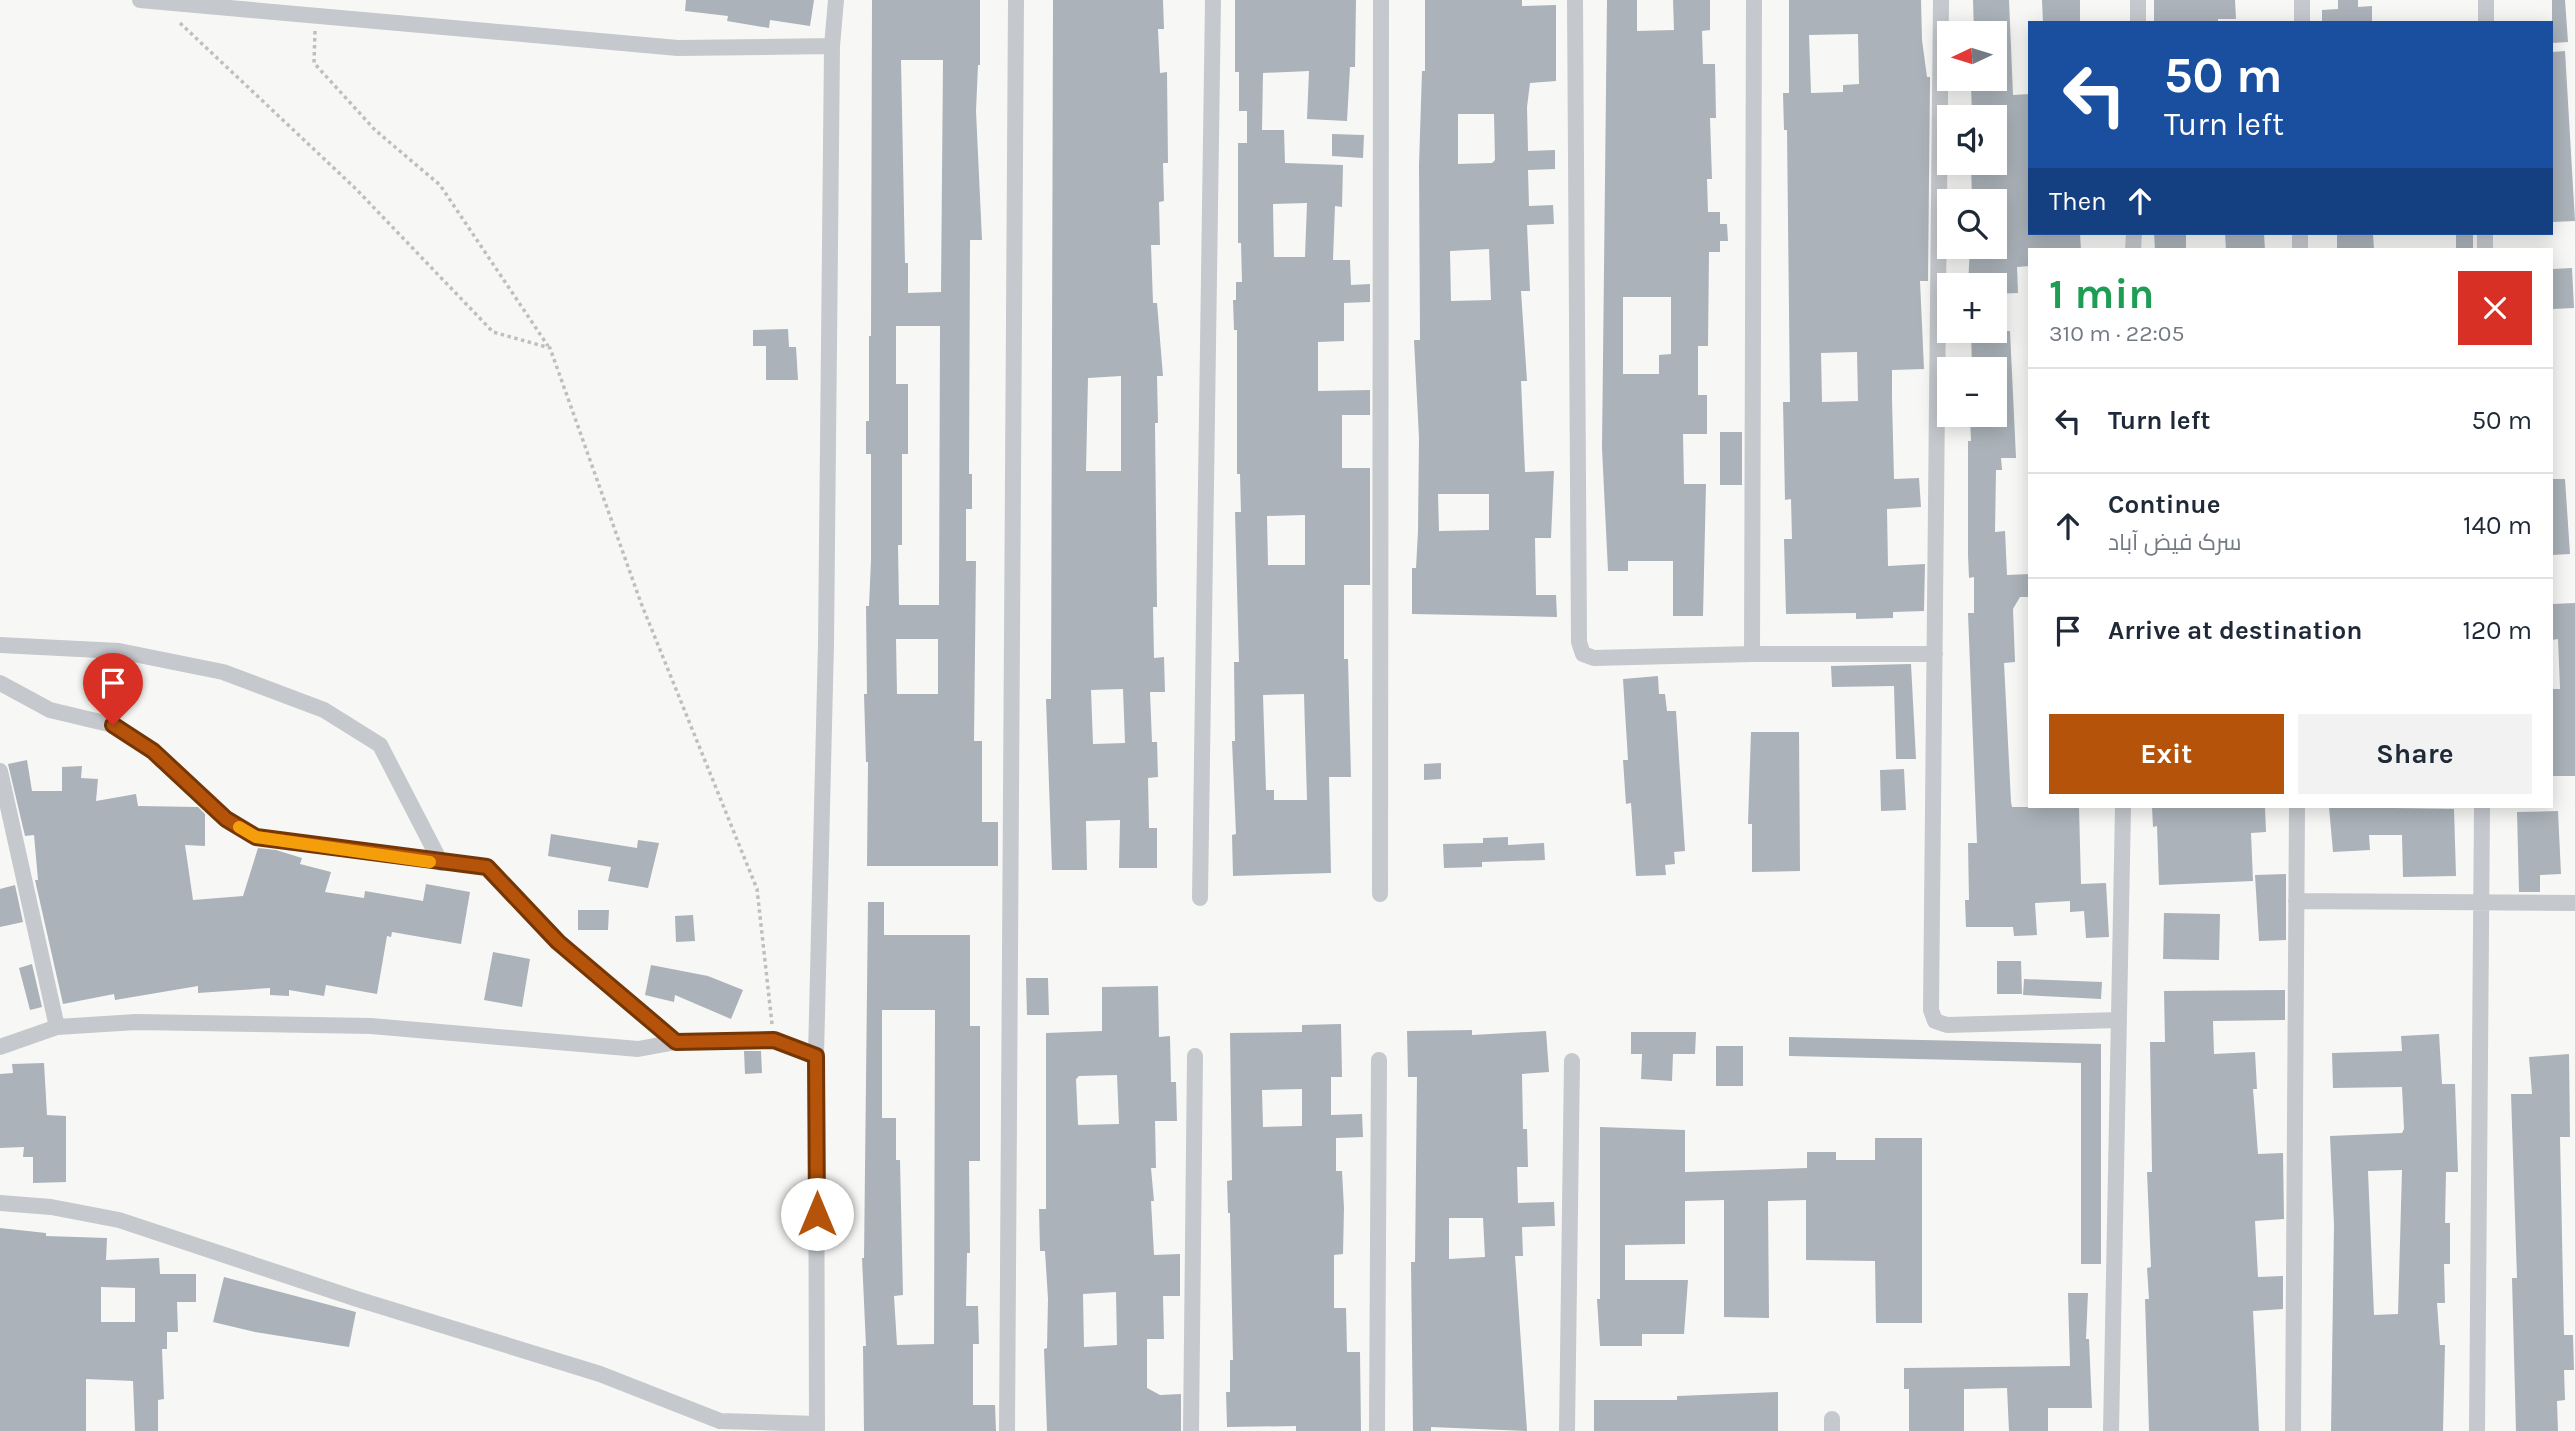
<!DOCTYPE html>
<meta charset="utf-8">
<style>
:root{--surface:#fff;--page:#f2f2f3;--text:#1f2937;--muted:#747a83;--line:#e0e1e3;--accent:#b45309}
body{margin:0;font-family:Karla,Cairo,sans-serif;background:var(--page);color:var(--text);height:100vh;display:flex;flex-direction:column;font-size:26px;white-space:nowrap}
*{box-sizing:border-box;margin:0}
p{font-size:23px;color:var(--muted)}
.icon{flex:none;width:38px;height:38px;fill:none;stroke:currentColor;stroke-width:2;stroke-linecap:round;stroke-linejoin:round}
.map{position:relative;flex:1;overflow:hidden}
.side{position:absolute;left:2028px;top:248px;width:525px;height:560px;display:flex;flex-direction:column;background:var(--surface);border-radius:0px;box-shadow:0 4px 18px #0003}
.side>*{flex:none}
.hud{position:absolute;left:2028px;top:21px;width:525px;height:214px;border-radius:0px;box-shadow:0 4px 18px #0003;background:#1a4fa0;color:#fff;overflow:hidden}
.needle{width:46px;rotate:266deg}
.buttons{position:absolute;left:1937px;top:21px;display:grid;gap:14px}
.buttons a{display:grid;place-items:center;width:70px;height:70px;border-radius:0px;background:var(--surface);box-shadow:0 4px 18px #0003;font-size:35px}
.pin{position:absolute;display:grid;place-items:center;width:60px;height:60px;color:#fff;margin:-72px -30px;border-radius:50% 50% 50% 0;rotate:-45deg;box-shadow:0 0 7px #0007}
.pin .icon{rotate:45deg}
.me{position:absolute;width:77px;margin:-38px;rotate:0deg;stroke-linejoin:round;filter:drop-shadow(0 0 5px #0008)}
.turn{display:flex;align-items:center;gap:24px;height:147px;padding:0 21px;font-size:32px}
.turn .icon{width:91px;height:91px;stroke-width:2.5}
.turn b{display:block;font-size:49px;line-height:60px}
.then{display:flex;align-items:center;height:66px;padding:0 21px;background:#0003;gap:14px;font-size:26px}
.round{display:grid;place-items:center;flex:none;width:74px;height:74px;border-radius:0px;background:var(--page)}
.summary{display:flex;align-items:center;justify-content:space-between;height:119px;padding:0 21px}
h1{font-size:42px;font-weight:700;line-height:52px;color:#1e9e55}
.cta{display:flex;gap:14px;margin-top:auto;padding:14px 21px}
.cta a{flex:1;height:80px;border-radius:0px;background:var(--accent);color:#fff;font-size:28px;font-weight:700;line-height:80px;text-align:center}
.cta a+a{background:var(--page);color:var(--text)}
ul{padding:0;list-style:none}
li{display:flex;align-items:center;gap:21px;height:105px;padding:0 21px;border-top:2px solid var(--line)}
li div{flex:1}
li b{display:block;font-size:26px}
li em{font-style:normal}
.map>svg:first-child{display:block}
</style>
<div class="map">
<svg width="2575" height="1431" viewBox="0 0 2575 1431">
<rect width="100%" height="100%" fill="#f7f8f5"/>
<path fill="#abb2b9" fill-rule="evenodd" d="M686 0H814L810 26 770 20 769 28 727 21 728 16 685 11Z
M872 0H980V65H978L976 111 982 240H970L969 474H972V509H966V561H976L974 741H982V822H998V866H867L868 762H866L864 694H867L866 606H869L871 560V454H866V421H869V336H871ZM901 60H943L941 292 908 293V263H905ZM896 326H940L939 605H899L898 545H902V454H908V384H896ZM896 639H938V694H897Z
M1053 0H1163L1164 29H1158L1160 73 1167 72 1168 163H1163L1164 201 1159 202 1160 245H1151L1153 303H1157L1163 376H1157L1158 423H1155L1157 607H1153L1154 658 1164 657 1165 692H1150L1152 742H1157L1158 777 1148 778 1149 828H1157V868H1119L1120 820 1086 821 1087 870H1052L1046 699H1051ZM1121 376V471H1086L1088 378ZM1123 689 1125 743 1093 744 1091 690Z
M1235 0H1356L1355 67H1350L1347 121 1307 119 1309 71 1263 73 1262 130H1284L1285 163 1343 165 1342 207 1335 206 1333 260H1350L1351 285 1370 284V302L1344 303V341L1318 342V391L1370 390V415H1342V468H1370V585H1344V659H1348L1351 777H1329L1331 873 1233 876 1232 835 1236 834 1232 741H1235L1234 662H1239L1235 512H1241L1240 474H1237V330H1234L1233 300H1236V282H1242L1241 243H1238V143H1247V111H1239V72H1235ZM1307 203 1305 257H1274L1273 204ZM1305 515V565H1268L1267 516ZM1304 694 1307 800H1274V790H1266L1263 695Z
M1425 0H1522V6L1556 5V81L1530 83 1527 107 1528 151 1555 150V169L1528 170 1529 206 1553 205 1554 224 1527 225 1530 291H1521L1527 381H1521L1525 472 1554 471 1551 538H1535L1536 595H1556L1557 617 1412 614V568H1416L1418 531 1419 438 1414 340H1420L1419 165 1422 71H1425ZM1458 114H1494L1495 160 1492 163 1458 164ZM1489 249 1491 300 1451 301 1450 251ZM1438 494H1489V530L1439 531Z
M1607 0H1637V31L1674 30 1673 0H1710V30L1702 31 1703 64H1715L1716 118H1710L1712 179H1707L1708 212H1720V224H1727L1728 241H1720V252H1709L1708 346H1698V395H1707V434H1683L1684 484H1706L1703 616H1673V561H1628V571H1608L1602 448ZM1623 297H1671V354L1659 355V374H1623Z
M1789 0H1921L1922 40 1927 77H1930L1928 281H1920L1924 369 1892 370V399L1894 479 1919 478 1921 507 1887 509 1888 566 1925 564 1924 611 1893 612V618L1856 619V613L1786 614 1784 539H1792L1791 499 1785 500 1783 402H1790L1787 130H1784L1783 93H1789ZM1858 34 1859 84 1843 85V92L1811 93 1809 35ZM1857 352 1858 401 1822 402 1821 353Z
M1973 0H2009L2013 95 2030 94V233H2080L2081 250H2030V266L2017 267 2018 293 1995 294V285H1968L1970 247H1995V201H1972L1971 163H1995V117H1972L1971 85 1973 79H1995V33H1974Z
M2042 0H2080V23H2043Z
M2154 0H2235L2236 19H2218V23H2154Z
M2338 0H2358V7L2372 6V23H2322V10L2338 9Z
M2552 0H2565L2568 42 2552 43Z
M2565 51 2575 221 2552 222V52Z
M1332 134 1364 135 1363 158 1332 156Z
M2154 233H2186V250H2155Z
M2225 233H2264L2265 250H2226Z
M2337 233H2373L2374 250H2337Z
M2456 233H2473V250H2456Z
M2572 268 2574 308 2552 309V269Z
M788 329 789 347H796L798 380H766V346H753V330Z
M1971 331H2010L2016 458H2001L2002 470H1996L1995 532 2005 531 2007 575 2030 574V597H2020L2013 609 2015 662 2004 663 2011 802 2012 807H2079L2081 884 2106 883 2109 937 2086 938 2084 911 2070 912V901L2035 903 2037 935 2014 936 2013 927H1966L1965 900H1969L1968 843H1977L1968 613H1974V577L1969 578 1968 555V441H1971L1970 415H1995V369H1972Z
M1720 432H1742V485H1720Z
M2552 479H2565L2570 554 2552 555Z
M2575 603V776H2552V689H2560L2558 639 2552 640V604Z
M1911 664 1916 759H1896L1894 686 1832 687 1831 666Z
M1658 676 1659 694H1665L1667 711H1676L1685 851 1674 852 1675 864 1665 865 1666 875 1636 876 1631 803 1626 804 1623 760H1628L1623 679Z
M1751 732H1799L1800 871 1752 872V824H1748Z
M27 760 32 791H62V767L82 766 81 778 98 779 96 801 136 794 138 806 198 807 205 814V846L185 845 193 900 243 896 258 848 276 850 302 858 300 864 331 872 325 892 364 898 365 891 423 901 426 884 470 892 461 944 392 932 391 937 387 936 377 994 326 985 324 996 289 990V996L270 995V988L198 993V986L115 1000 114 994 63 1004 35 880H38L34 835 25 836 8 764Z
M1441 763V779L1424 780V764Z
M1904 769 1906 810 1881 811 1880 770Z
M2152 807H2265L2266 832 2251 833 2253 881 2159 885 2157 826 2153 827Z
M2329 807 2454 809 2456 876 2403 877 2402 835H2369L2370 850 2333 852Z
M2558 811 2561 874 2540 875V892H2519L2517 812Z
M551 834 637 848 638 840 659 843 648 888 608 881 611 867 548 856Z
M1508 837V845L1544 843 1545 860 1482 862V867L1444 868 1443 844 1483 843V838Z
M2286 874V940L2259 941 2255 875Z
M15 885 23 922 0 927V889Z
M868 902H884V935H970V1026H980V1161H969L970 1253H967L966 1306H978L979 1344H973V1405H995L996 1431H864L863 1346H866L862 1258H864ZM882 1010H935L934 1344 897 1345 894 1296 903 1295 900 1160H896V1118H882Z
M578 910H609L608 930H578Z
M2164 913 2220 914 2219 960 2163 959Z
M693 915 695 941 676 942 675 916Z
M493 952 530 959 522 1007 484 1000Z
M1997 961H2021L2022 994H1997Z
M32 964 42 1007 30 1010 19 968Z
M651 965 708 976 743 990 731 1019 675 995 674 1002 645 995Z
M1026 978H1048L1049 1015H1027Z
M2024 979 2102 982 2101 999 2023 995Z
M1158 986 1159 1037 1170 1036 1171 1082H1176L1177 1121H1155L1156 1168H1151L1154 1201H1151L1154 1255 1180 1254V1296H1163L1164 1339H1147V1388L1160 1395 1181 1394V1431H1047L1044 1349 1047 1348 1048 1299 1045 1251H1040L1039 1209H1046V1033L1102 1031V987ZM1117 1075 1119 1124 1078 1125 1076 1079 1079 1076ZM1116 1292 1117 1345 1084 1347 1083 1294Z
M2285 990V1020L2213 1021 2214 1054 2255 1052 2257 1089H2253L2258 1154 2283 1153 2284 1219 2255 1221 2258 1277 2283 1276V1309L2253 1311 2259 1431H2149L2145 1299H2149L2147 1268 2151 1267 2147 1172H2152L2150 1042H2165L2164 991Z
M1341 1024 1342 1077H1331V1115L1362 1114 1363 1137 1336 1138V1171H1342L1344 1208 1343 1254 1334 1255V1308H1346L1347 1352H1360L1361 1431H1296V1426L1227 1427 1226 1392H1230V1360H1233L1230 1213H1228L1227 1181 1232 1180 1230 1033 1302 1032V1025ZM1302 1089V1126L1263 1127 1262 1090Z
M1472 1030V1035L1546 1031 1549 1072 1522 1074 1523 1129H1527L1528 1167H1517L1518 1203 1554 1202 1555 1226 1522 1227 1523 1256H1515L1527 1431 1431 1427V1431H1413L1411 1262H1415L1417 1077H1408L1407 1031ZM1449 1218H1483L1485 1257 1449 1259Z
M1631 1032H1696L1695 1054H1673L1672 1081 1641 1079 1642 1054H1631Z
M2439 1034 2442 1084H2455L2458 1172H2446L2445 1223H2450V1264H2444L2445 1303H2437L2440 1345H2445L2443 1431H2331L2334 1225 2330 1136 2402 1133 2404 1129 2402 1087 2333 1088 2332 1053 2402 1051 2401 1036ZM2402 1170 2398 1314 2374 1315 2368 1171Z
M1789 1037 2101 1044V1264H2081V1063L1789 1056Z
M1716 1046H1743V1086H1716Z
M744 1051H761L762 1073 745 1074Z
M2569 1054 2570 1137H2560L2564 1335H2573L2574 1370H2564L2565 1400 2557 1401 2558 1431H2516L2512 1278H2517L2511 1094H2532L2529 1057Z
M44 1063 47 1115 66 1116V1182L33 1183V1157H23L24 1147 0 1148V1074L13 1073 12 1064Z
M1600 1127 1685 1130V1172L1807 1168V1152H1836V1160H1875V1138H1922V1323H1876L1875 1261 1806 1260V1200L1768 1201 1769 1318 1724 1317V1200L1685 1201V1244L1625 1245V1280H1688L1684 1334H1642V1346H1600L1597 1299H1600Z
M0 1228 46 1233V1236L107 1238 106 1260 159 1258 160 1274H196V1302H177L178 1332H167V1349H162L164 1399 158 1400V1431H135L133 1381 86 1379V1431H0ZM101 1287 135 1288V1322H101Z
M224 1277 356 1312 349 1347 255 1332 213 1322Z
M2068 1293H2088L2086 1339H2089L2092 1408H2048V1431H2009L2007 1388 1964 1389V1431H1909V1389H1904V1368L2070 1366Z
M1778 1392V1431H1594V1400H1677V1396Z"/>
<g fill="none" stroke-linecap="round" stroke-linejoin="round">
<path stroke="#bdbfc2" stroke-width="3.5" stroke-dasharray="3.5 3.5" stroke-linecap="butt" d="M180 23 356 189 493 332 550 348 641 603 757 889 772 1024
M315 31 314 63 375 130 440 185 548 346"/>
<path stroke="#c5c8cc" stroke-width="16" d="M140 0 678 48 832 46
M1575 0 1579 642 1583 654 1594 658 1752 654H1935
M1941 0 1931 1010 1935 1021 1947 1025 2118 1020
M2138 23V0
M2302 23V0
M2486 23V0
M2133 250 2134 233
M2300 250V233
M2485 250V233
M0 645 119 651 223 672 324 710 380 745 441 863
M1752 654 1754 0
M0 683 50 710 113 725 153 751 226 819 256 837 487 867 558 942 676 1042
M0 771 57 1027
M1380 894 1381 0
M1200 898 1213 0
M2296 901 2575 903
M0 1047 57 1027 136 1022 371 1026 638 1049 676 1042 774 1040 816 1056
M0 1203 51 1207 119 1220 357 1299 600 1374 720 1421 817 1424
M817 1431 816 1056 826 643 832 46 836 0
M1007 1431 1016 0
M1191 1431 1195 1056
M1377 1431 1379 1060
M1567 1431 1572 1061
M1832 1431V1419
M2111 1431 2123 807
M2293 1431 2297 807
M2477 1431 2482 807"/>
</g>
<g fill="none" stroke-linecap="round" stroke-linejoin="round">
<g stroke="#753606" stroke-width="18">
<path id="route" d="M113 725 153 751 226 819 256 837 487 867 558 942 676 1042 774 1040 816 1056 817 1214"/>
</g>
<use href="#route" stroke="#b45309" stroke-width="12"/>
<path stroke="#f59e0b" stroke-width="12" d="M239 827 256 837 430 862"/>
</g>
</svg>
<div class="buttons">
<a><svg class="needle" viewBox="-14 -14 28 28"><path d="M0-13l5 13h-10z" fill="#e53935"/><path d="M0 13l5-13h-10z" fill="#747a83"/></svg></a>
<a><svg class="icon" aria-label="sound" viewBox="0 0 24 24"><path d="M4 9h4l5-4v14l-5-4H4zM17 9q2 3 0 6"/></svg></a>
<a><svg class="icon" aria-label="search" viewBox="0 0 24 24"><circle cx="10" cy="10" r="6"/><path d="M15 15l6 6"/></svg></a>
<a>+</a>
<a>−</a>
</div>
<div class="pin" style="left:113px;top:725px;background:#d93025"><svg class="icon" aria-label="arrive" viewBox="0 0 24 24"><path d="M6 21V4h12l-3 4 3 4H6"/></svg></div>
<svg class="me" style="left:817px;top:1214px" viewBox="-20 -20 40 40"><circle r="19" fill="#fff"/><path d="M0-13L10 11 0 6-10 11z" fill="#b45309"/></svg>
<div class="hud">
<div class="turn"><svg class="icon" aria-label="left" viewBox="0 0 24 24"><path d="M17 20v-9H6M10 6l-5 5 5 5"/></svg><div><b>50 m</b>Turn left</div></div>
<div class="then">Then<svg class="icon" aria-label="ahead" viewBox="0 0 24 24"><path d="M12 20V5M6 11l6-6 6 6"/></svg></div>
</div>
<section class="side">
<div class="summary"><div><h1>1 min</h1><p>310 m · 22:05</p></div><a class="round" style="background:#d93025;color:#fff"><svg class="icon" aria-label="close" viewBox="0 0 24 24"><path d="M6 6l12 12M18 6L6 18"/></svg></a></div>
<ul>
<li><svg class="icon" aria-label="left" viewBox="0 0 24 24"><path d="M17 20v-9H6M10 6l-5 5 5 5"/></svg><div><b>Turn left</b></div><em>50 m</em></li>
<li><svg class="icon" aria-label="ahead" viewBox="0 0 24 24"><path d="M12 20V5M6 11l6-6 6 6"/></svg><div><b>Continue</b><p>سرک فيض آباد</p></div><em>140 m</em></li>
<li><svg class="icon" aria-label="arrive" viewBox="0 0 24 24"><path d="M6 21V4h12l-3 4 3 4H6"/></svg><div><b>Arrive at destination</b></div><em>120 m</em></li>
</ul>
<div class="cta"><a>Exit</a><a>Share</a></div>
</section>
</div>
